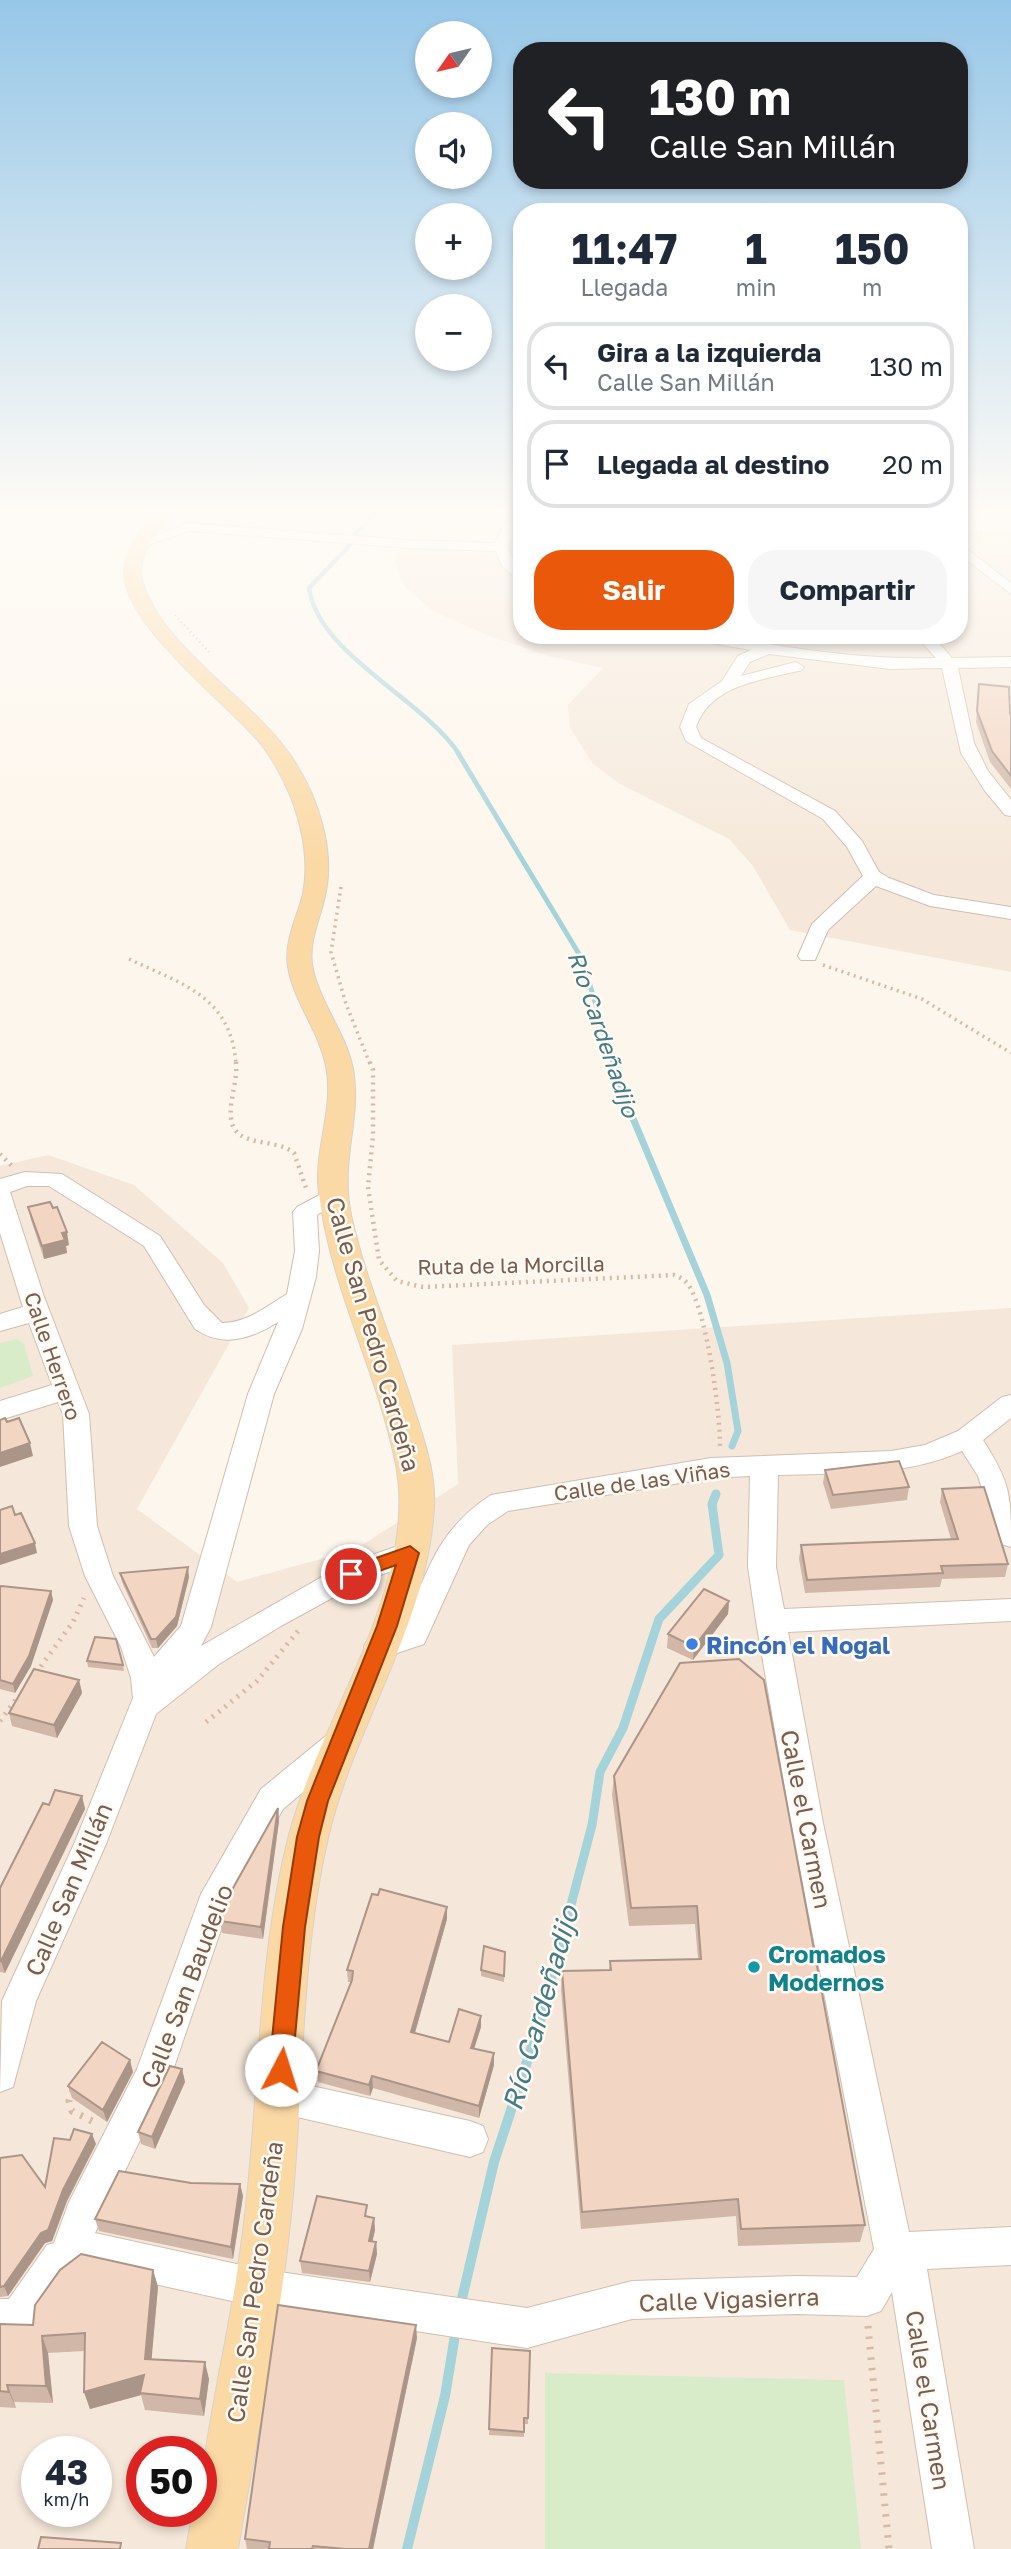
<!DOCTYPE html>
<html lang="es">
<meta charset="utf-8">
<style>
:root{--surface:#fff;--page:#f6f6f7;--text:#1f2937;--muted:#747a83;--line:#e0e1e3;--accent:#ea580c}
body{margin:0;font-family:"Golos Text",sans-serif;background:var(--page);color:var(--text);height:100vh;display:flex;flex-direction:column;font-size:26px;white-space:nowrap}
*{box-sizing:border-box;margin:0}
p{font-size:23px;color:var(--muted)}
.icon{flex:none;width:38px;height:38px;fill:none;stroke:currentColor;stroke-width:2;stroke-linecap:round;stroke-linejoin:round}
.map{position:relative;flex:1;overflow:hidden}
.sheet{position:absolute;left:513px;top:203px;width:455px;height:441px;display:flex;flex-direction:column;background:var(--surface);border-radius:28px;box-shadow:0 4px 10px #0003}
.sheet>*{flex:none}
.hud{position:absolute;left:513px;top:42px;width:455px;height:147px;border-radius:28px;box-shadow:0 4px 10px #0003;background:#202124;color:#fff;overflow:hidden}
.needle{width:46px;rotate:236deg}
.tools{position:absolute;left:415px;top:21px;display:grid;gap:14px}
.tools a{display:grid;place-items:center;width:77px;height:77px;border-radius:50%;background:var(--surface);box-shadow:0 4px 10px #0003;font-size:35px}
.speed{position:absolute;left:21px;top:2436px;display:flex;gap:14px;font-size:35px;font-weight:700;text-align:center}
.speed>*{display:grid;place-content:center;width:91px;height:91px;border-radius:50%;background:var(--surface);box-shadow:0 4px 10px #0003;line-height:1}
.speed small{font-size:18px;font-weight:400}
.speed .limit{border:10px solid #d22;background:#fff;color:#111}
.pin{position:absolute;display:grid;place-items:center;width:60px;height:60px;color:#fff;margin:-30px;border:4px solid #fff;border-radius:50%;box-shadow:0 2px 7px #0007}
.me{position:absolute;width:77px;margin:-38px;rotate:5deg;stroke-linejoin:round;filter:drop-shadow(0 0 5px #0008)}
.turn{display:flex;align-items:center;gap:24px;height:147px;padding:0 21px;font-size:32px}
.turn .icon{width:91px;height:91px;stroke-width:2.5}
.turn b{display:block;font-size:49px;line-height:60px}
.eta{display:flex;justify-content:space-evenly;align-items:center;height:119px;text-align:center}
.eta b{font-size:42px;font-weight:700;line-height:49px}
.cta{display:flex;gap:14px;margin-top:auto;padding:14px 21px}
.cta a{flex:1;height:80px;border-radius:28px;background:var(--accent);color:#fff;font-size:28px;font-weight:700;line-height:80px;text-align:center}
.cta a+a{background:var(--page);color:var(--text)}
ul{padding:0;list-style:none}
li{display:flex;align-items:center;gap:21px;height:88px;margin:0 14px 10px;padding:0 7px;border:4px solid var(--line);border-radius:28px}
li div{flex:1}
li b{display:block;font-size:26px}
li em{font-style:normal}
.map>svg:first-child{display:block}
</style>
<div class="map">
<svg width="1011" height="2549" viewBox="0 0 1011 2549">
<rect width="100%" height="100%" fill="#fdf6ec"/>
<path fill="#f5e8da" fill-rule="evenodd" d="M426 507H521L522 635H959V530L1011 529V972L790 930 753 866 729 839 620 784 593 764 570 728 568 705 603 668 552 657 489 636 433 611 404 586 394 561 416 518Z
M48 1155 134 1185 223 1263 249 1308 137 1509 237 1582 354 1550 458 1484 452 1345 1011 1308V2549H0V1166ZM37 2452H96V2511H37ZM142 2452H201V2511H142Z"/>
<path fill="#d8ecc9" d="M17 1339 24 1344 33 1376 0 1388V1343Z
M545 2373 844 2380 861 2549H545Z"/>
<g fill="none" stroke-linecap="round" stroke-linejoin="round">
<path stroke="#a5d3da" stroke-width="4.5" d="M354 535 381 507
M351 544 309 588C318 654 423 699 459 754"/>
<path stroke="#a5d3da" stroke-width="5" d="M458 753 582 959 614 1064"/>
<path stroke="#a5d3da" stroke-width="7" d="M614 1062 627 1104 707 1295 727 1363 738 1431 732 1446"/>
<path stroke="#a5d3da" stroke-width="9" d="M562 1939 592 1825 600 1772 623 1728 659 1619 719 1555 712 1504 716 1494"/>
<path stroke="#a5d3da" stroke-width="10" d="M460 2307 494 2162 539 2025 562 1937
M407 2549 445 2396 456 2329"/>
<g stroke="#d1beb0" stroke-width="2">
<path id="minor" d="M522 509V522L508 546 514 562 522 570V584L502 566 496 551 407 548 189 531 143 547 136 543 188 523 407 540 495 543 504 524Z
M959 543 1011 583V594L959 554Z
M720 635C792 649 863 660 936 658L915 635H932L952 658 1011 657V667L958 668 974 743 988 771 1011 800V816L1005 815 985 791 961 753 942 668 890 669 769 654 750 662 741 676 796 662 804 667 802 670C763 680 711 684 696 727L701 738 835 811 862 841 879 872 889 878 934 895 1011 907V919L930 906 876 886 828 930 815 960H801L798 956 812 924 863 876 847 847 823 819 686 741 680 727 689 704 722 681 738 656 751 650 699 641 691 636Z
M25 1172 62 1174 160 1236 204 1305 222 1323C247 1323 267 1306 287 1294L295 1251 293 1212 297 1207 325 1192H341L345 1197 317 1215 319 1251 316 1277 302 1329 274 1394 211 1627 201 1646 341 1566 409 1542 419 1545 423 1553 419 1561 361 1582 281 1626 219 1664 156 1714 106 1844 36 2001 13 2087 0 2092 2 2001 74 1844 133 1698 131 1678 121 1647 85 1576 69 1526 63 1414 58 1402 0 1420V1401L52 1385 29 1323 0 1331V1314L23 1307 0 1233V1179ZM27 1186H49L144 1246 195 1329C223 1348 251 1339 278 1322L248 1394 181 1626 154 1657 113 1576 97 1526 89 1414 43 1294 10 1192Z
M1011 1395V1418L983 1440C1011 1484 1011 1495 1011 1547L1001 1544 997 1536 978 1476 962 1451C904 1477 840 1473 778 1475L776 1567 784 1609 1011 1599V1621L788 1632 823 1823 909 2232 1011 2227V2265L927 2269 974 2549H932L892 2292 881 2311 867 2316 797 2314 632 2319 527 2348 259 2307 86 2269C46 2284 58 2335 0 2339V2299H9L47 2245 54 2243 69 2202 137 2069 201 1894 261 1789 327 1735 338 1731 349 1735 354 1744 349 1753 283 1809 228 1909 171 2076 95 2233 259 2269 527 2308 632 2281 797 2276 857 2277 874 2249 791 1823 756 1621 748 1567 750 1476 711 1478 508 1511 487 1525 469 1545 424 1644 379 1659 368 1655 364 1647 368 1639 403 1628C429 1570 436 1531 491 1495L711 1458 891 1451 925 1445 958 1431 1002 1397Z
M280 2079 470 2121 483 2126 488 2139 483 2152 470 2157 280 2113 267 2108 262 2096 267 2084Z"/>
</g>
<g stroke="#dad1cd" stroke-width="2">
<path id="major" d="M160 507H177C160 527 134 554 143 583 162 647 252 699 291 756 318 796 337 852 324 900 319 921 309 942 312 964 318 1003 349 1035 354 1075 360 1124 340 1161 351 1215 366 1283 395 1346 415 1412 425 1442 436 1475 434 1507 428 1624 354 1725 328 1838 300 1958 304 2083 292 2205 281 2321 257 2435 238 2549H186L193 2511H201C201 2464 211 2420 219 2374 230 2318 240 2262 246 2206 260 2082 258 1955 289 1835 320 1717 422 1583 395 1460 376 1369 330 1285 319 1193 313 1151 335 1109 326 1066 319 1031 294 1002 288 967 284 941 297 918 303 894 309 863 303 830 292 800 284 780 274 761 261 744 228 704 122 624 124 571 125 547 144 525 160 507Z"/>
</g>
<path stroke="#d9b8a5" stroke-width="2.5" stroke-dasharray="1 3.5" stroke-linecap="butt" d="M967 533H1011
M175 615 209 652"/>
<path stroke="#d9b8a5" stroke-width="3.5" stroke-dasharray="2 4.5" stroke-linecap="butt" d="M341 887 331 952 346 1004 370 1064
M129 959C182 984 231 996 236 1064
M823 965 922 999 1011 1053"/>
<path stroke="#d9b8a5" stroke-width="4.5" stroke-dasharray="2 5" stroke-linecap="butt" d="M236 1062C238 1081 229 1099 231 1118 234 1149 275 1137 294 1153L306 1188
M370 1062 373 1070V1136L368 1187 379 1260 397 1281 423 1287 674 1275C679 1277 684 1279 688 1284 707 1312 720 1411 720 1446
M0 1154 12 1166"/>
<path stroke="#d9b8a5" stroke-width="5" stroke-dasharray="2 6" stroke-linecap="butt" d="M36 1673 73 1622 84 1598
M0 1721 18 1697
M206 1722 257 1681 298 1631"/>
<path stroke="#d9b8a5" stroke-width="7" stroke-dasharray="2.5 8" stroke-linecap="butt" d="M73 2090 69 2101 72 2111 98 2124
M868 2326 889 2549"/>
<use href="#minor" fill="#fff" fill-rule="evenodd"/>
<use href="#major" fill="#fbd9a5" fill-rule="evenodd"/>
</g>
<path fill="#d1b7a8" d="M979 684 1010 713 1011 716V789L990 762 976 722Z
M28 1207 69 1245 66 1246 67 1253 44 1259 31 1220Z
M825 1470 909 1487 907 1500 831 1509 823 1483Z
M942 1489 1008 1564 1005 1577 942 1579 940 1587 805 1593 799 1559 801 1545 951 1539 940 1502Z
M120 1573 189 1577 177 1626 158 1648H152L122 1582Z
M0 1588 51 1591 53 1600 31 1666 15 1693 0 1689Z
M729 1601 728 1614 693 1660 667 1648 668 1634Z
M87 1661 123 1665 124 1671 88 1667Z
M680 1663 865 2225 860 2242 738 2246 736 2216 581 2229 561 1990 562 1971 609 1970 610 1961 698 1959 695 1924 629 1926 612 1795 614 1776Z
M79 1680 82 1693 57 1738 12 1726 9 1713Z
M82 1796 85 1809 5 1973 0 1972V1888L49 1805Z
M278 1808 279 1821 263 1939 222 1933 220 1921Z
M447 1907V1919L415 2033 449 2042 481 2027 474 2048 494 2065 479 2118 373 2088 370 2096 318 2082 316 2071 351 1982H348L347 1970Z
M505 1952 504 1982 481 1976V1970Z
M182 2069 185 2082 155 2149 141 2144 138 2132Z
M133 2072 107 2122 72 2098 68 2086Z
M96 2144 67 2201 52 2241 45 2243 8 2296 0 2297V2158L45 2187Z
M191 2183 240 2184 243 2196 233 2259 99 2231 95 2219Z
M368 2217 374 2218 375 2230 372 2242H376L377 2254 370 2282 302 2273 300 2261Z
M153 2270 158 2287 151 2360 209 2379 204 2416 145 2410 141 2395 90 2409 84 2392 85 2351 48 2353 53 2403 14 2402 16 2408 0 2407V2324L33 2325Z
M417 2338 373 2549H247L245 2539Z
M492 2348 530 2351 528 2424H524V2437L489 2435Z"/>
<path fill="#aa9588" d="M67 1232 69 1245 66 1246 67 1253 44 1259 42 1246 62 1233Z
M30 1443 33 1456 0 1467V1453Z
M35 1543 37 1553 0 1565V1554Z
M188 1567 189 1577 177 1626 158 1648 156 1639Z
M51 1591 53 1600 31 1666 15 1693 13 1684Z
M729 1601 728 1614 693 1660 694 1647Z
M79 1680 82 1693 57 1738 54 1725Z
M82 1796 85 1809 5 1973 1 1961Z
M278 1808 279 1821 263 1939 261 1927Z
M447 1907V1919L412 2043 411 2032Z
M481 2016V2027L471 2059V2048Z
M494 2053V2065L479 2118V2106Z
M130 2060 133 2072 107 2122 103 2110Z
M182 2069 185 2082 155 2149 152 2137Z
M372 2076 373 2088 370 2096 369 2085Z
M92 2134 96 2144 67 2201 52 2241 45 2243 8 2296 4 2286 63 2190Z
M240 2184 243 2196 233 2259 231 2247Z
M374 2218 375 2230 370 2252 369 2241Z
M376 2242 377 2254 370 2282 369 2271Z
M153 2270 158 2287 150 2377 145 2359Z
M416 2325 417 2338 373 2549H369Z
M42 2336 48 2353 53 2403 46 2386Z
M205 2362 209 2379 204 2416 200 2399Z
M144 2375 140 2393 141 2395 90 2409 84 2392Z
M7 2385 14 2402 16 2408 9 2392Z"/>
<path fill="#f3d5c3" stroke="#aa9588" stroke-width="2" d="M979 684 1009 687 1010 713 1011 716V776L992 751 977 711Z
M50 1202 53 1208 57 1207 67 1232 62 1233 65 1240 42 1246 28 1207Z
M5 1418 7 1422 19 1418 30 1443 0 1453V1420Z
M899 1461 909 1487 833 1495 825 1470Z
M984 1487 1008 1564 941 1566 943 1573 807 1580 801 1545 958 1539 942 1489Z
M12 1506 15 1515 21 1513 35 1543 0 1554V1510Z
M188 1567 176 1617 156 1639H151L120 1573Z
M1 1586 51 1591 29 1656 13 1684 0 1680V1588Z
M704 1589 729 1601 694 1647 668 1634Z
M95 1637 116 1639 123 1665 87 1661Z
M739 1659 764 1680 865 2225 741 2229 738 2199 582 2212 562 1971 611 1970 610 1961 701 1959 697 1906 631 1908 614 1776 680 1663Z
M34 1669 79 1680 54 1725 9 1713Z
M55 1790 82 1796 1 1961 0 1960V1888L43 1803 49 1805Z
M278 1808 261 1927 220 1921 228 1897Z
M380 1889 447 1907 411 2032 449 2042 459 2009 481 2016 471 2048 494 2053 479 2106 372 2076 369 2085 316 2071 352 1980 353 1971 347 1970 372 1894 378 1895Z
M484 1946 505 1952 504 1976 481 1970Z
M102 2042 130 2060 103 2110 68 2086Z
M170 2066 182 2069 152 2137 138 2132Z
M74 2129 92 2134 63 2190 48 2230 41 2233 4 2286 0 2287V2158L22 2155 45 2187 54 2138 70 2140Z
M119 2171 191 2183 240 2184 231 2247 95 2219Z
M317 2196 367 2205 365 2216 374 2218 369 2241 376 2242 369 2271 300 2261Z
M81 2254 153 2270 145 2359 205 2362 200 2399 140 2393 144 2375 84 2392 85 2333 42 2336 46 2386 7 2385 9 2392 0 2391V2324L33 2325 35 2305 60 2270Z
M278 2305 416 2325 369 2549H345L313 2546 312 2549H269L270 2542 245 2539Z
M492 2348 530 2351 528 2418H524V2432L489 2429Z
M41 2537 121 2543 120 2549H38Z"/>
<linearGradient id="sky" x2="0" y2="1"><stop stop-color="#97c7e8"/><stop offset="0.59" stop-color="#fefbf6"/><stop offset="1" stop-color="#fefbf6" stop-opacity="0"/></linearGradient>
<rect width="1011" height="864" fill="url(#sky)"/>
<path fill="#ea580c" stroke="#983908" stroke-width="2" d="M410 1546 419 1553 397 1626 328 1801 319 1837 305 1927 292 2070 289 2078 281 2081 272 2078 269 2070 283 1927 297 1837 307 1801 377 1626 396 1565 351 1581 341 1574 344 1569Z"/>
<circle fill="#3f7fe0" stroke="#fffaf3" stroke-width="2.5" cx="692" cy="1644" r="7"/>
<circle fill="#0f9aa8" stroke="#fffaf3" stroke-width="2.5" cx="754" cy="1967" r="7"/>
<g text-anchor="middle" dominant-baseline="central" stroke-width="5" stroke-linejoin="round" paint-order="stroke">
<g font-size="21" fill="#7a5c4d" stroke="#fffaf3">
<text transform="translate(511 1265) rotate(-1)">Ruta de la Morcilla</text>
<text transform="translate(53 1356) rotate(71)">Calle Herrero</text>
<text transform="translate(642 1481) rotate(-8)">Calle de las Viñas</text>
</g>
<g font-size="23" font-style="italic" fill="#437c86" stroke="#fffaf3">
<text transform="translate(604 1034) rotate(71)">Río Cardeñadijo</text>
</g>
<g font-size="24" fill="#7a5c4d" stroke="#fffaf3">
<text transform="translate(374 1334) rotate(74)">Calle San Pedro Cardeña</text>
<text transform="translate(807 1819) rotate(79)">Calle el Carmen</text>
<text transform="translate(68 1889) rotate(-67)">Calle San Millán</text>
<text transform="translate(186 1986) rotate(-69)">Calle San Baudelio</text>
<text transform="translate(254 2282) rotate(-82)">Calle San Pedro Cardeña</text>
<text transform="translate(729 2299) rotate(-2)">Calle Vigasierra</text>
<text transform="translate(929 2400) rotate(81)">Calle el Carmen</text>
</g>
<g font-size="24" font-weight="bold" fill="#366cbe" stroke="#fffaf3" text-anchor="start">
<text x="706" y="1644">Rincón el Nogal</text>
</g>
<g font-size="24" font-weight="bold" fill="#0d838f" stroke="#fffaf3" text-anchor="start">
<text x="768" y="1953">Cromados<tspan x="768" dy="28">Modernos</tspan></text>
</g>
<g font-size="28" font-style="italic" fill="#437c86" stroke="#fffaf3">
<text transform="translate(540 2008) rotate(-74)">Río Cardeñadijo</text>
</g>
</g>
</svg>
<div class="tools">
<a><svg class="needle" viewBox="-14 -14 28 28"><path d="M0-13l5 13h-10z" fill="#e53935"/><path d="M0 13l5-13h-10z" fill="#747a83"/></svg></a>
<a><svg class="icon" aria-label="sound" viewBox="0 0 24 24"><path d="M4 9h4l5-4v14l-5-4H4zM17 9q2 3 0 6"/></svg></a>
<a>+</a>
<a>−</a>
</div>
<div class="speed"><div>43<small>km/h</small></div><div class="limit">50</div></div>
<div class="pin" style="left:351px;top:1574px;background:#d93025"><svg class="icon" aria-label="arrive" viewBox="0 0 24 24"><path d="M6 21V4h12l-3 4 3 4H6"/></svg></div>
<svg class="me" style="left:281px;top:2070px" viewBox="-20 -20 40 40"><circle r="19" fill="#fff"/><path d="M0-13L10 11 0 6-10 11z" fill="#ea580c"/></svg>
<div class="hud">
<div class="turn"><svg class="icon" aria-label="left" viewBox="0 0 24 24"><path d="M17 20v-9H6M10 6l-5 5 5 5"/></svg><div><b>130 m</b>Calle San Millán</div></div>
</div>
<section class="sheet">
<div class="eta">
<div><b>11:47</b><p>Llegada</p></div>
<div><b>1</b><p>min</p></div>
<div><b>150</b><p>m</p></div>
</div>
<ul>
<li><svg class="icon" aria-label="left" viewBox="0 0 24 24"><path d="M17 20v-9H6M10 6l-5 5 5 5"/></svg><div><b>Gira a la izquierda</b><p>Calle San Millán</p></div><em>130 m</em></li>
<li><svg class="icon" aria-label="arrive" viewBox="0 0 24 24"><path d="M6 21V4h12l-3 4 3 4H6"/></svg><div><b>Llegada al destino</b></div><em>20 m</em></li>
</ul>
<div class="cta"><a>Salir</a><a>Compartir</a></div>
</section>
</div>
